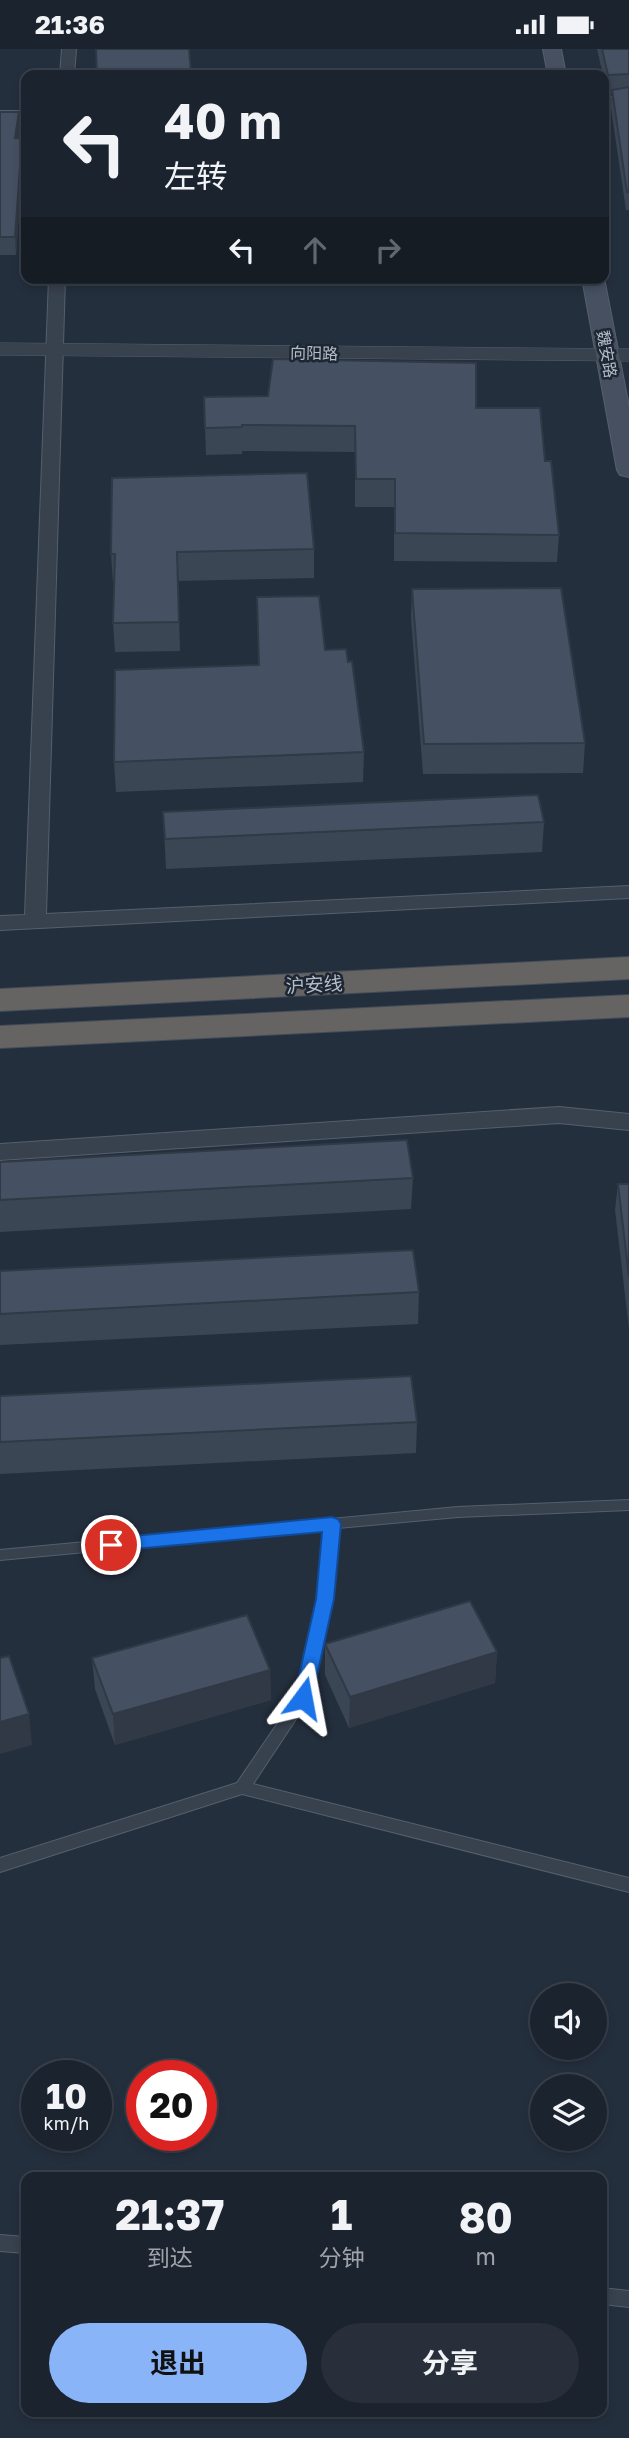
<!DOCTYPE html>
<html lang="zh">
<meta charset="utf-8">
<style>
:root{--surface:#1b232e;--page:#282f3a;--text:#f1f3f6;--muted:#a0a4aa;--line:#39404a;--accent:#8ab4f8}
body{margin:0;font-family:"Golos Text","Noto Sans SC",sans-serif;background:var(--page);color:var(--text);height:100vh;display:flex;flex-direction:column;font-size:26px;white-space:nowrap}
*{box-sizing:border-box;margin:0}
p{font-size:23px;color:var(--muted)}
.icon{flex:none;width:38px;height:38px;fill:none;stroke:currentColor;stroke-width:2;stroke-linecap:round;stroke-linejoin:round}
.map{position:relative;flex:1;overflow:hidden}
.panel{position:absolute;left:21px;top:2123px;width:586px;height:245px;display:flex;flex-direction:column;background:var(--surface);border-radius:14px;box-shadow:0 4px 10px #0003,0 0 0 2px var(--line)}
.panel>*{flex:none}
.banner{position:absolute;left:21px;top:21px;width:588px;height:214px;border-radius:14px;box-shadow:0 4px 10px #0003,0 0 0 2px var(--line);background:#1b232e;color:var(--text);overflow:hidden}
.fabs{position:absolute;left:530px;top:1934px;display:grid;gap:14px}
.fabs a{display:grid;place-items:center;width:77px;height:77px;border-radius:50%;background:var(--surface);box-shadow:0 4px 10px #0003,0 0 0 2px var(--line);font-size:35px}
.speed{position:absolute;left:21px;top:2011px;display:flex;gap:14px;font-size:35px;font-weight:700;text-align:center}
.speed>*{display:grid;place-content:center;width:91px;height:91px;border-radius:50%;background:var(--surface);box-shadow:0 4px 10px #0003,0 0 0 2px var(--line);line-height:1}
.speed small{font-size:18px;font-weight:400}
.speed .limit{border:10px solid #d22;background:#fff;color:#111}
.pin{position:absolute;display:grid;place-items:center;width:60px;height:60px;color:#fff;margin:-30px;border:4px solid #fff;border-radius:50%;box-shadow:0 2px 7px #0007}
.me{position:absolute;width:77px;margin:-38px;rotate:13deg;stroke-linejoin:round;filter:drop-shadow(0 0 5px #0008)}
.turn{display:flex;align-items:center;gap:24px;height:147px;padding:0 28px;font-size:32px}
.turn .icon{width:91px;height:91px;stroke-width:2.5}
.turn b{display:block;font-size:49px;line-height:60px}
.lanes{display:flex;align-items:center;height:66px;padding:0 28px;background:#0003;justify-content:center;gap:35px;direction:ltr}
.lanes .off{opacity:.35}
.eta{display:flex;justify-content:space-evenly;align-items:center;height:119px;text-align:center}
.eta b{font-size:42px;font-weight:700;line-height:49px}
.button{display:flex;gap:14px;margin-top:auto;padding:14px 28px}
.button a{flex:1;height:80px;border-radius:42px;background:var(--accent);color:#111;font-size:28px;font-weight:700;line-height:80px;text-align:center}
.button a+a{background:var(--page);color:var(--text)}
.status{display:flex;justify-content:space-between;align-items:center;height:49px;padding:0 35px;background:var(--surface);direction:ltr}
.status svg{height:19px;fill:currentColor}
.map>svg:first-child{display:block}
</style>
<div class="status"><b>21:36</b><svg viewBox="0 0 49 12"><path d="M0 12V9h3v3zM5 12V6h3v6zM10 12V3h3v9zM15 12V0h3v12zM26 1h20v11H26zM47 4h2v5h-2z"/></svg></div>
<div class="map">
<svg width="629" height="2389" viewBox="0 0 629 2389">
<rect width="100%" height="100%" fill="#242f3e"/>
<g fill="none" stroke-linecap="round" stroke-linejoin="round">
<g stroke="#565f6c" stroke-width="2">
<path id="service" d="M629 1451V1461L458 1468 338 1479 332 1551 310 1649 253 1735 629 1829V1843L242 1745 0 1823V1809L237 1734 296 1647 318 1551 325 1481 0 1511V1501L458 1458Z
M0 2186 26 2188V2204L0 2202Z
M602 2239 629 2242V2258L602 2255Z"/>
</g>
<g stroke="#565f6c" stroke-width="2">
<path id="minor" d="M62 0H76L74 26H60Z
M629 46V54L604 57V49Z
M0 62H26V70H0Z
M49 229H65L46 865 629 837V849L0 881V867L25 866Z
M559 1058 629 1065V1081L559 1074 0 1111V1095Z"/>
</g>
<g stroke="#565f6c" stroke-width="1">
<path id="tertiary" d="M0 294 629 300V312L0 306Z"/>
</g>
<g stroke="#565f6c" stroke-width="2">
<path id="secondary" d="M543 0H561L566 26H548Z
M582 229H604L629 358V428L620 426 617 421Z"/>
</g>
<g stroke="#434c59" stroke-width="2">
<path id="trunk" d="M629 908V930L0 962V940Z
M629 946V968L0 999V977Z"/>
</g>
<use href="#service" fill="#38414e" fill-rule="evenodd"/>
<use href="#minor" fill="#38414e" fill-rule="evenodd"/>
<use href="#tertiary" fill="#38414e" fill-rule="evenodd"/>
<use href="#secondary" fill="#465061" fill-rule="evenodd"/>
<use href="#trunk" fill="#656462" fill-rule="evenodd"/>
</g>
<path fill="#3b4654" d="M597 0H629V161H626L611 59 612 44H607L604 26H603Z
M0 63 21 80 19 89H22L23 107 16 206H0Z
M204 348 476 359 545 412 559 486 557 513 394 512V458H355V403L242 402V405L206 406Z
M314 500V529L178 532 180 602 115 603 113 574 114 534H113L111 505Z
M412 540 585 694 583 724 423 725 411 569Z
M325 601 348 613 364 703 363 733 116 743 114 713 259 616Z
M163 763 544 773 542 803 166 820Z
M0 1113 413 1129 411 1160 0 1183Z
M618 1135H629V1280L615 1161Z
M0 1222 419 1243 418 1275 0 1296Z
M0 1347 417 1373 416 1404 0 1425Z
M325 1595 497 1603 495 1634 349 1679 325 1626Z
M92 1609 270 1621 271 1651 115 1696 95 1640Z"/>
<path fill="#303945" d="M19 63 21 80 17 107 15 89Z
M22 89 23 107 16 206 15 188Z
M497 1603 495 1634 349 1679 350 1648Z
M270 1621 271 1651 115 1696 113 1665Z
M29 1665 32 1696 0 1705V1673Z"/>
<path fill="#455162" stroke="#303945" stroke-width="2" d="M96 0H189L191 25 311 22 312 26H97Z
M602 0H629V25L608 26Z
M629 38V143H627L612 41Z
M0 63H19L15 89H22L15 188H0Z
M273 310 476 314V359H540L545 412H551L559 486 395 484V430H356L355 377 242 376V378L205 379 204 348 268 347Z
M307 424 314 500 177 503 179 573 113 574 115 505H111L112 429Z
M561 539 585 694 424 695 412 540Z
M319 547 325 601 346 600 348 613 352 612 364 703 114 713 115 621 259 616 257 548Z
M538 746 544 773 165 790 163 763Z
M407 1091 413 1129 0 1151V1113Z
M618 1135H629V1228Z
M413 1201 419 1243 0 1265V1222Z
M411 1327 417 1373 0 1393V1347Z
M470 1552 497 1603 350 1648 325 1595Z
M247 1566 270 1621 113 1665 92 1609Z
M9 1607 29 1665 0 1673V1609Z"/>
<path fill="#1a73e8" stroke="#114b97" stroke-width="2" d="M332 1468 338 1470 341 1475 334 1550 312 1649 310 1655 303 1657 296 1655 294 1649 316 1550 322 1483 111 1502 104 1500 102 1496 104 1491 111 1489Z"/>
<g text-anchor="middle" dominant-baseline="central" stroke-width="5" stroke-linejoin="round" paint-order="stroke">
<g font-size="16" fill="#b4bcc9" stroke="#1d2633">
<text transform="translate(314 304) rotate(1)">向阳路</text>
<text transform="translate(607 305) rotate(80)">魏安路</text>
</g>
<g font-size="19" fill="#b4bcc9" stroke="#1d2633">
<text transform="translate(314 935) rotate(-3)">沪安线</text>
</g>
</g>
</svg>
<div class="fabs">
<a><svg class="icon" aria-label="sound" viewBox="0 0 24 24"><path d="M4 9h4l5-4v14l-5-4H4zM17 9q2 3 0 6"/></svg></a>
<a><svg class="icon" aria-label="layers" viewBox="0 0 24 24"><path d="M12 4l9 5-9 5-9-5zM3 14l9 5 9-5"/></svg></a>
</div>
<div class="speed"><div>10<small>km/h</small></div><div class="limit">20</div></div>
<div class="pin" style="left:111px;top:1496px;background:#d93025"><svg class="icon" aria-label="arrive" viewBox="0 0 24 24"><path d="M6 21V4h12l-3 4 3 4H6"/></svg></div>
<svg class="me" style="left:303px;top:1649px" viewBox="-20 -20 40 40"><path d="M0-17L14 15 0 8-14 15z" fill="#1a73e8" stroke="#fff" stroke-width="4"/></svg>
<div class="banner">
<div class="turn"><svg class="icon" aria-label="left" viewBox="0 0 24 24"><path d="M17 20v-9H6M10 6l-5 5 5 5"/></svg><div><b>40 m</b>左转</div></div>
<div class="lanes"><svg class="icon" aria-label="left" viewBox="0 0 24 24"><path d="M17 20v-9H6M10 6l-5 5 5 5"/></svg><svg class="icon off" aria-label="ahead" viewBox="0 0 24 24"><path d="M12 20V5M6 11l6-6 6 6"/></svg><svg class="icon off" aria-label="right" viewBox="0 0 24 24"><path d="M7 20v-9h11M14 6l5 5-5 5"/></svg></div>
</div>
<section class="panel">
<div class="eta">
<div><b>21:37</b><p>到达</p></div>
<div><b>1</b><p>分钟</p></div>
<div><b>80</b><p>m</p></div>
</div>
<div class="button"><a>退出</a><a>分享</a></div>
</section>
</div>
